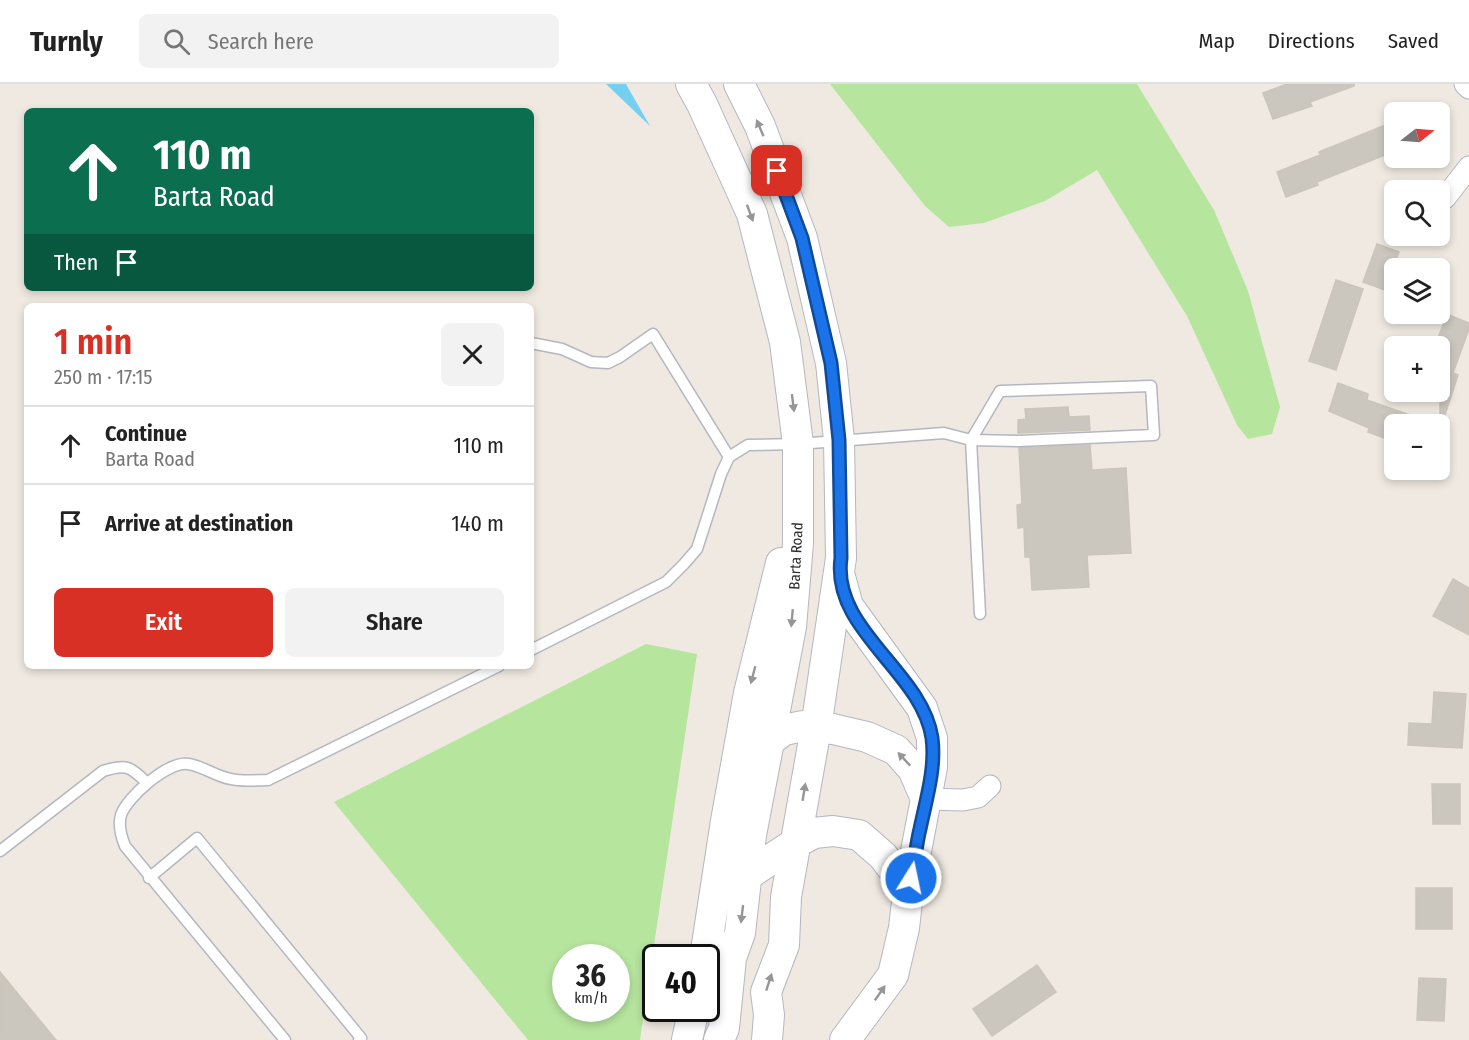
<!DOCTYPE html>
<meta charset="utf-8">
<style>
:root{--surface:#fff;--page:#f2f2f2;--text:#222;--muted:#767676;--line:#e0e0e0;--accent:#d93025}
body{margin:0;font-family:"Fira Sans Condensed",sans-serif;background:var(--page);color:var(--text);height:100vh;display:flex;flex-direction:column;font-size:22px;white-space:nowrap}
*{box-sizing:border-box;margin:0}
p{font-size:20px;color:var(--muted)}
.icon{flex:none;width:33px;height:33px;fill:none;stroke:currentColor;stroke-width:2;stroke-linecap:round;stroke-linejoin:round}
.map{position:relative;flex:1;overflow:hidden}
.side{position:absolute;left:24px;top:219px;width:510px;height:366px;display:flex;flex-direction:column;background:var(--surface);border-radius:9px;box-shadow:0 3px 9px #0003}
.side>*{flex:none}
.banner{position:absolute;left:24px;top:24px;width:510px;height:183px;border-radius:9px;box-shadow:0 3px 9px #0003;background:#0b6e4f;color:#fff;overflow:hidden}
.needle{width:39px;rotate:73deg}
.controls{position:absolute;left:1384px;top:18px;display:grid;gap:12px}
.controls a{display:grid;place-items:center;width:66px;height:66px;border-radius:9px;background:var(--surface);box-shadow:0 3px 9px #0003;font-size:30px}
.speed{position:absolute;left:552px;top:860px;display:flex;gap:12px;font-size:30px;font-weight:700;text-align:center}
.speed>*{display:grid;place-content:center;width:78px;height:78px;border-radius:50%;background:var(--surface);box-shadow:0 3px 9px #0003;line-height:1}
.speed small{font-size:15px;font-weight:400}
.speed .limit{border:3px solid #111;border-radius:9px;background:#fff;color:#111}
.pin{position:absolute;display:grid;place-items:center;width:51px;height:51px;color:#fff;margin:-26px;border-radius:12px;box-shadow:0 3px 9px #0006}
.me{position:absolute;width:66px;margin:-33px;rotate:10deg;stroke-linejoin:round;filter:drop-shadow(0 0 4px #0008)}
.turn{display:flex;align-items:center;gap:21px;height:126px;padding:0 30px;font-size:27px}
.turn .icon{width:78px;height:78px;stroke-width:2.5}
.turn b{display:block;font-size:42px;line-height:51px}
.then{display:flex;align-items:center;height:57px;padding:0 30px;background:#0003;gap:12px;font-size:22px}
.round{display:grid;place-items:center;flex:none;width:63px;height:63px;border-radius:9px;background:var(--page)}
.headline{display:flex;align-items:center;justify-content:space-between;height:102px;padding:0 30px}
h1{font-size:36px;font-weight:600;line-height:45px;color:var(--accent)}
.button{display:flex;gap:12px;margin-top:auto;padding:12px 30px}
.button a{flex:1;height:69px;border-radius:9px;background:var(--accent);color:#fff;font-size:24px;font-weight:600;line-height:69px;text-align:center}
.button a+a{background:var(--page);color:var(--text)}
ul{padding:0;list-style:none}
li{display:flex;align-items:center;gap:18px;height:78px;padding:0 30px;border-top:2px solid var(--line)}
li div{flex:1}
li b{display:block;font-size:22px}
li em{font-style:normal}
header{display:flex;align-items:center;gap:36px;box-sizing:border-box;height:84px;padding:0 30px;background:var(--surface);border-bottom:2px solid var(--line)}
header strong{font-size:28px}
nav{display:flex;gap:33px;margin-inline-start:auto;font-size:21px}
.search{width:420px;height:54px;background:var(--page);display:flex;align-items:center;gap:15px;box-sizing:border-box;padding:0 21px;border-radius:9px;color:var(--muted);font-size:22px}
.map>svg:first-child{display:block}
</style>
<header>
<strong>Turnly</strong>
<div class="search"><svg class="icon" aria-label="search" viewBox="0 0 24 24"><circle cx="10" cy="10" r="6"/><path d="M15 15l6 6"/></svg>Search here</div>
<nav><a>Map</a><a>Directions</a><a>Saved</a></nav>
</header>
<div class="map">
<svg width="1469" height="956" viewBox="0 0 1469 956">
<rect width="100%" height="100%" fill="#efe9e1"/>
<path fill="#b6e59e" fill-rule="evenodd" d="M830 0H1137L1214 126 1248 207 1280 323 1272 350 1248 355 1237 341 1187 232 1097 86 1045 117 984 139 949 143 925 122Z
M646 560 697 570 640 956H528L334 718ZM566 873H616V924H566Z"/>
<path fill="#75cff0" d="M606 0H626L650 42Z"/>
<path fill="#cbc7bf" stroke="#cbc5ba" stroke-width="1.5" d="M1287 0H1354V2L1310 18 1312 22 1273 35 1263 9Z
M1395 37V67L1317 98 1318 101 1286 113 1277 88 1320 71 1319 68Z
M1377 160 1399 168 1385 206 1363 198Z
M1336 196 1363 205 1336 286 1309 277Z
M1447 230 1469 239V245L1453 289 1458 291 1443 337H1440V262H1435Z
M1338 299 1368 310 1367 316 1430 338V340H1395V358L1368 348 1369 344 1329 327Z
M1068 323 1069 333 1089 332 1090 346 1018 349V336L1026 335 1025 325Z
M1090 361 1092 386 1126 384 1131 469 1087 471 1089 503 1032 506 1030 473H1025L1024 443 1018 444 1017 421 1022 420 1019 364Z
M1453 495 1469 504V551L1433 532Z
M1434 608 1466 610 1462 664 1408 661 1409 639 1432 640Z
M1432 700H1460V740H1433Z
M1416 804H1452V845H1416Z
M1037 881 1056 908 992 952 973 925Z
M0 888 56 956H0Z
M1419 894 1446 895 1444 937 1417 936Z"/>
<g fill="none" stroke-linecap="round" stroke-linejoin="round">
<g stroke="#b4b7c1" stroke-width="13">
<path id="lane" d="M531 259 562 265 591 278 608 279 620 273 653 250 729 373
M531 566 666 498 684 480 697 465 721 390 729 373 748 361 798 360 944 349 971 356 1019 357 1154 351 1151 302 1000 307 971 356 980 530
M0 767 103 687C126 680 130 682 146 698
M149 794 197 754 361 954 359 956
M285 956 125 762C121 752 118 741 121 731 127 713 168 677 188 680 203 682 217 693 231 695 243 698 257 696 268 696L499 582"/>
</g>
<g stroke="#b4b7c1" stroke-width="23">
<path id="street" d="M1465 0 1469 4
M1445 114 1469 83
M926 715 963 716 978 713 990 702"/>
</g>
<g stroke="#b4b7c1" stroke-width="32">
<path id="secondary" d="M691 0 702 20 752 130 785 258 798 360V459L791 543 751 751 740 849 731 874 724 944 719 956
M739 0 760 42 802 154 831 279 839 356 841 474 816 644 786 813 784 861 766 908 769 931 767 956
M840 493 848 522 922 624 932 654V683L926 715
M769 657 784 646 803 642 833 645 867 653 896 666 913 685 926 715 908 809
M746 792 797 758 814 749 833 747 859 751 883 772 899 793 908 809 904 844 893 891 845 956
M705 873 726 737 749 609 781 479
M687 956 694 924"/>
</g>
<use href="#lane" stroke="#fff" stroke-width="10"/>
<use href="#street" stroke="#fff" stroke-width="21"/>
<use href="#secondary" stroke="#fff" stroke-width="30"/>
</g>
<defs><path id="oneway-solid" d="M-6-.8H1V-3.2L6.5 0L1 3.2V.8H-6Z" transform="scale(1.5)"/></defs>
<g fill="#969696">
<use href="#oneway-solid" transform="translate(760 44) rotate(-113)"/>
<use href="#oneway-solid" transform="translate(750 129) rotate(70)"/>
<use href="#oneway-solid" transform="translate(793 319) rotate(83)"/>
<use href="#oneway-solid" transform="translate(792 534) rotate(95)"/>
<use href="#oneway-solid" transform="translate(753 591) rotate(105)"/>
<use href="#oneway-solid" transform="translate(904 675) rotate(-133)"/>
<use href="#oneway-solid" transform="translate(804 708) rotate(-81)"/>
<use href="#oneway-solid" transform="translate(742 830) rotate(97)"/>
<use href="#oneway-solid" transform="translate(769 898) rotate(-72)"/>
<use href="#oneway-solid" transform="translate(880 909) rotate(-55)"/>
</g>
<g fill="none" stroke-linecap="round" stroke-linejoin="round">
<g stroke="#114b97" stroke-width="15">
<path id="route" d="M777 87 802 154 831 279 839 356 841 474C831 546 922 587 932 654 936 684 926 716 920 745 916 761 915 778 911 794"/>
</g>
<use href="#route" stroke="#1a73e8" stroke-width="10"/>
</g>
<g text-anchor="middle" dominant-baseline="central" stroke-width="4.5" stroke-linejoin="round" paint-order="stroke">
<g font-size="15" fill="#2e2e2e" stroke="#fff">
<text transform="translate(796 472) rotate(-87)">Barta Road</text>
</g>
</g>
</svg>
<div class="controls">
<a><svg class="needle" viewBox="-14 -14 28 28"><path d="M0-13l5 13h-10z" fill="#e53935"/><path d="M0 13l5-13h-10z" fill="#767676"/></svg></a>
<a><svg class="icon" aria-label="search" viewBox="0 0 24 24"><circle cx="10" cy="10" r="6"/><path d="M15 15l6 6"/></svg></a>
<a><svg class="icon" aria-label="layers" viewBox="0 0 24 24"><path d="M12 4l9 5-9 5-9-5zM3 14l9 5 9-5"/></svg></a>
<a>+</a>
<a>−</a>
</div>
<div class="speed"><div>36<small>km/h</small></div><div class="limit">40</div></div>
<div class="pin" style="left:777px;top:87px;background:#d93025"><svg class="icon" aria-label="arrive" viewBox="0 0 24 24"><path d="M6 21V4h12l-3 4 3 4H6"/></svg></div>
<svg class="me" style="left:911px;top:794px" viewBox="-20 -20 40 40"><circle r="17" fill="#1a73e8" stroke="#fff" stroke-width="3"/><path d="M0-11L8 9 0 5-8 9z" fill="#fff"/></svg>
<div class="banner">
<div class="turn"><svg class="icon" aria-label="ahead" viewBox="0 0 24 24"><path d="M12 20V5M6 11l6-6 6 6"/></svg><div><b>110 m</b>Barta Road</div></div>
<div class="then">Then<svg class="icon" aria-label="arrive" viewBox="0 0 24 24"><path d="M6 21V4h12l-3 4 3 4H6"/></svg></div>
</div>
<section class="side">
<div class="headline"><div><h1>1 min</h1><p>250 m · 17:15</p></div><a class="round"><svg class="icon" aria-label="close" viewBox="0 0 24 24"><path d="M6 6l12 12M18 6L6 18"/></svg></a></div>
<ul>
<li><svg class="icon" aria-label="ahead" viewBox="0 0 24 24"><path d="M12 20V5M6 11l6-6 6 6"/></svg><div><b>Continue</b><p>Barta Road</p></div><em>110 m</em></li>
<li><svg class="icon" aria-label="arrive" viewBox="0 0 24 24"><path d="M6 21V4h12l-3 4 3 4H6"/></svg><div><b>Arrive at destination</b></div><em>140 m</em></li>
</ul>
<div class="button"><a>Exit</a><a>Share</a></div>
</section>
</div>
